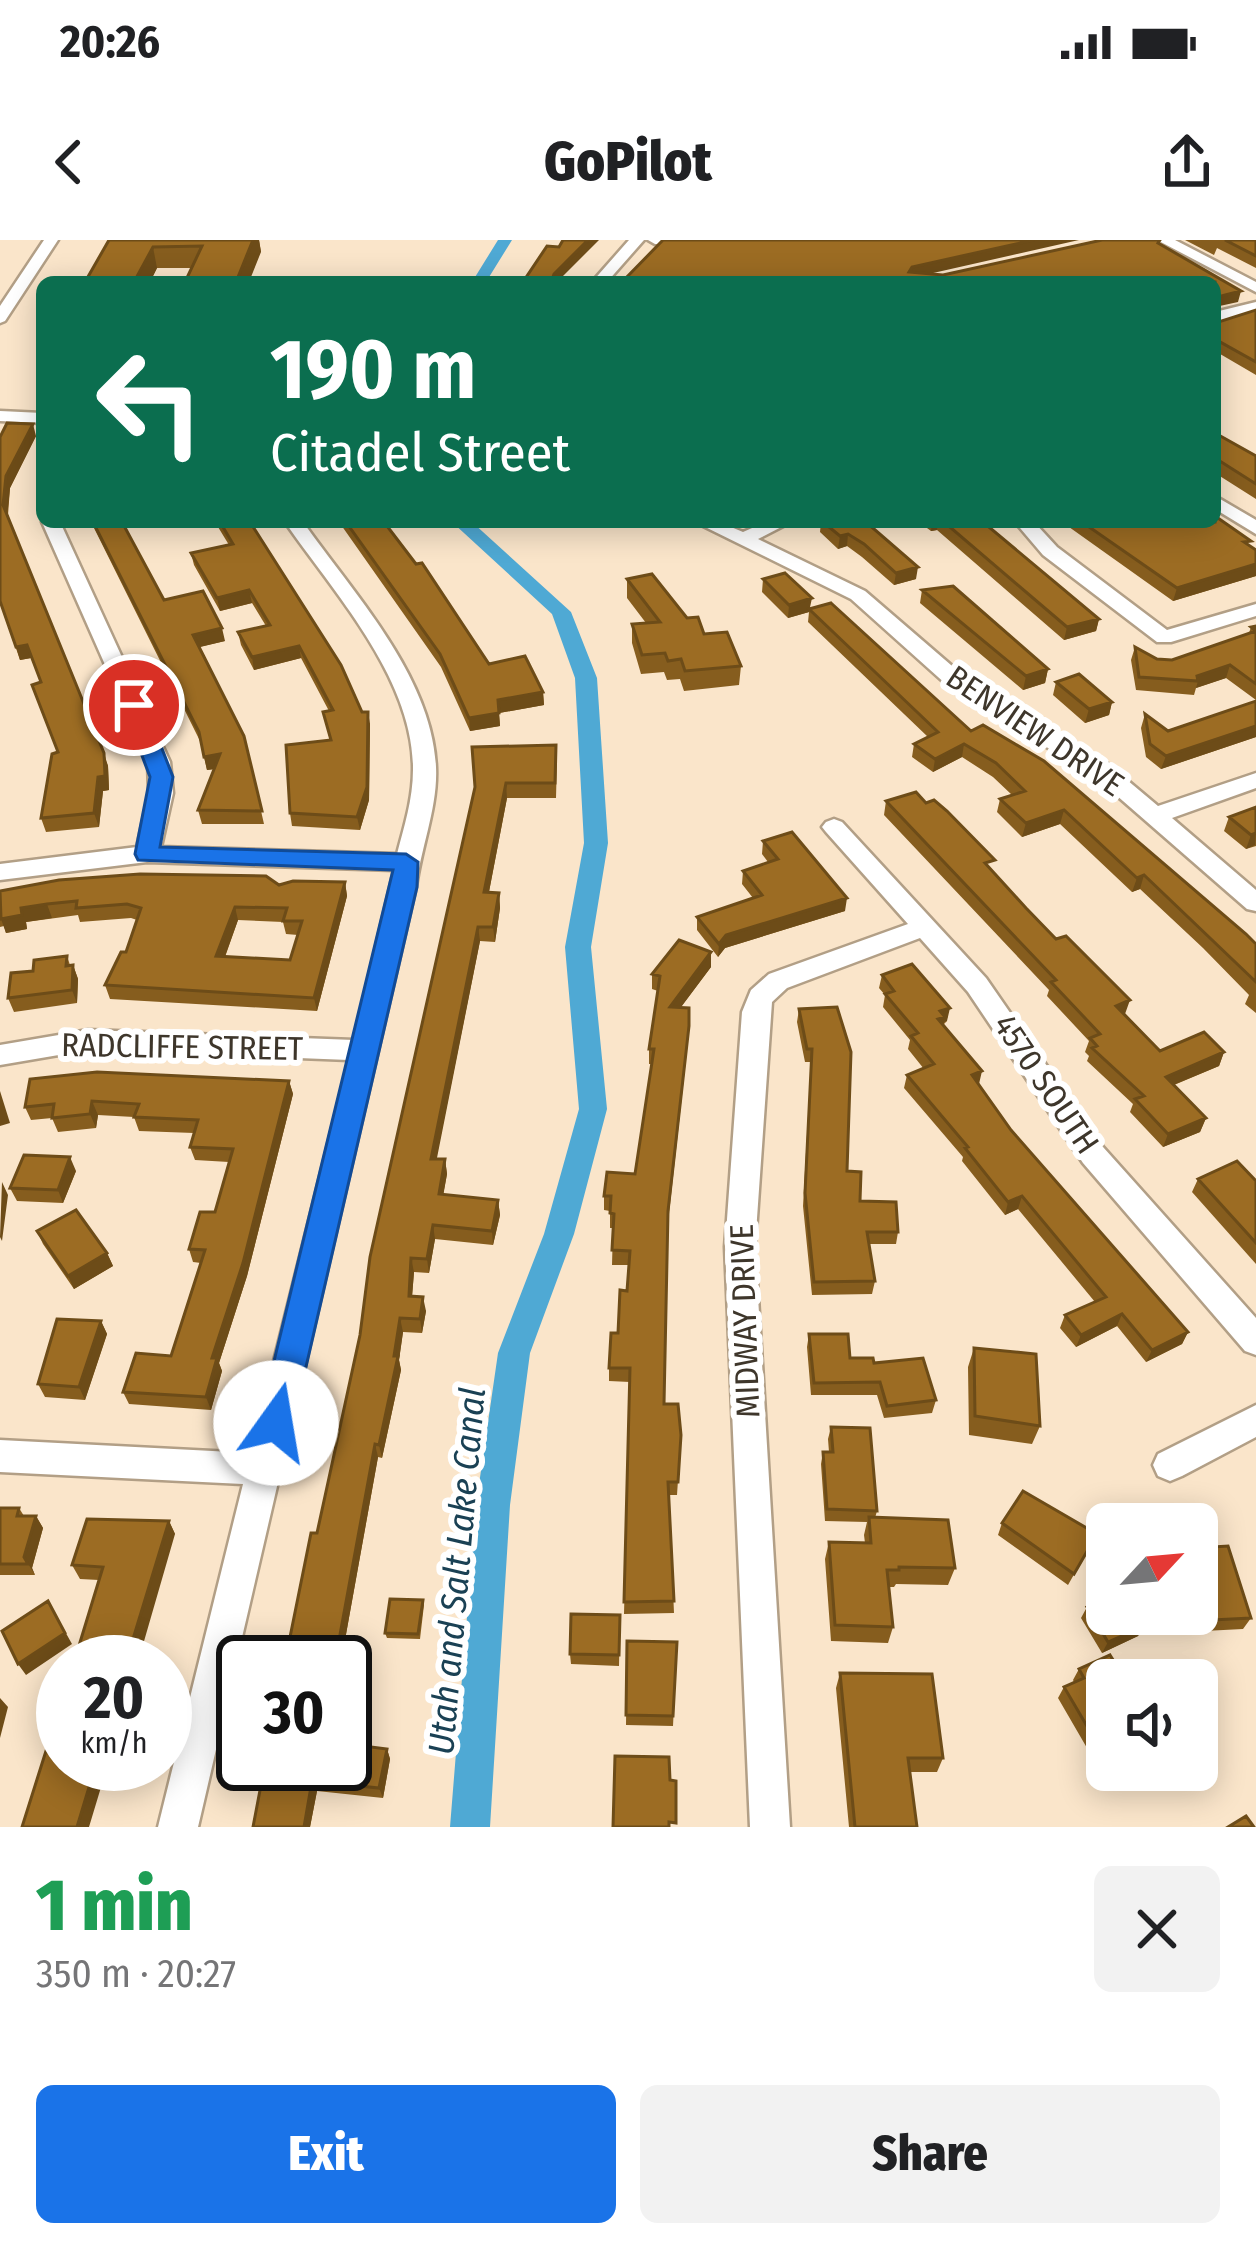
<!DOCTYPE html>
<meta charset="utf-8">
<style>
:root{--surface:#fff;--page:#f2f2f2;--text:#202124;--muted:#757577;--accent:#1a73e8}
body{margin:0;font-family:"Fira Sans Condensed",sans-serif;background:var(--page);color:var(--text);height:100vh;display:flex;flex-direction:column;font-size:45px;white-space:nowrap}
*{box-sizing:border-box;margin:0}
p{font-size:39px;color:var(--muted)}
.icon{flex:none;width:66px;height:66px;fill:none;stroke:currentColor;stroke-width:2;stroke-linecap:round;stroke-linejoin:round}
.map{position:relative;height:1587px;overflow:hidden}
.panel{display:flex;flex-direction:column;background:var(--surface);flex:1}
.panel>*{flex:none}
.hud{position:absolute;left:36px;top:36px;width:1185px;height:252px;border-radius:18px;box-shadow:0 6px 30px #0003;background:#0b6e4f;color:#fff;overflow:hidden}
.needle{width:78px;rotate:64deg}
.buttons{position:absolute;left:1086px;top:1263px;display:grid;gap:24px}
.buttons a{display:grid;place-items:center;width:132px;height:132px;border-radius:18px;background:var(--surface);box-shadow:0 6px 30px #0003;font-size:60px}
.speed{position:absolute;left:36px;top:1395px;display:flex;gap:24px;font-size:60px;font-weight:700;text-align:center}
.speed>*{display:grid;place-content:center;width:156px;height:156px;border-radius:50%;background:var(--surface);box-shadow:0 6px 30px #0003;line-height:1}
.speed small{font-size:30px;font-weight:400}
.speed .limit{border:6px solid #111;border-radius:18px;background:#fff;color:#111}
.pin{position:absolute;display:grid;place-items:center;width:102px;height:102px;color:#fff;margin:-51px;border:6px solid #fff;border-radius:50%;box-shadow:0 3px 12px #0007}
.me{position:absolute;width:132px;margin:-66px;rotate:13deg;stroke-linejoin:round;filter:drop-shadow(0 0 9px #0008)}
.turn{display:flex;align-items:center;gap:42px;height:252px;padding:0 36px;font-size:54px}
.turn .icon{width:156px;height:156px;stroke-width:2.5}
.turn b{display:block;font-size:84px;line-height:102px}
.round{display:grid;place-items:center;flex:none;width:126px;height:126px;border-radius:18px;background:var(--page)}
.head{display:flex;align-items:center;justify-content:space-between;height:204px;padding:0 36px}
h1{font-size:72px;font-weight:800;line-height:90px;color:#1e9e55}
.primary-button{display:flex;gap:24px;margin-top:auto;padding:24px 36px}
.primary-button a{flex:1;height:138px;border-radius:18px;background:var(--accent);color:#fff;font-size:48px;font-weight:800;line-height:138px;text-align:center}
.primary-button a+a{background:var(--page);color:var(--text)}
.status{display:flex;justify-content:space-between;align-items:center;height:84px;padding:0 60px;background:var(--surface);direction:ltr}
.status svg{height:33px;fill:currentColor}
header{display:flex;justify-content:space-between;align-items:center;height:156px;padding:0 36px;background:var(--surface);font-size:54px;font-weight:800}
.map>svg:first-child{display:block}
</style>
<div class="status"><b>20:26</b><svg viewBox="0 0 49 12"><path d="M0 12V9h3v3zM5 12V6h3v6zM10 12V3h3v9zM15 12V0h3v12zM26 1h20v11H26zM47 4h2v5h-2z"/></svg></div>
<header><svg class="icon" aria-label="back" viewBox="0 0 24 24"><path d="M15 5l-7 7 7 7"/></svg>GoPilot<svg class="icon" aria-label="share" viewBox="0 0 24 24"><path d="M12 15V3M7 8l5-5 5 5M5 13v7h14v-7"/></svg></header>
<div class="map">
<svg width="1256" height="1587" viewBox="0 0 1256 1587">
<rect width="100%" height="100%" fill="#fae5ca"/>
<g fill="none" stroke-linecap="round" stroke-linejoin="round">
<path fill="#4fa9d4" fill-rule="evenodd" d="M498 0H512L486 42H472Z
M452 282H472L571 372 597 438 608 603 591 707 607 869 574 994 530 1113 510 1265 490 1587H450L476 1265 498 1113 544 994 579 869 565 707 584 603 575 438 552 374Z"/>
<g stroke="#b29f86" stroke-width="5">
<path id="minor" d="M44 0H58L5 81 0 83V66Z
M629 0H644L607 42H592Z
M648 0H724L717 4H655Z
M1157 0H1175L1256 42V52Z
M1256 62V72L1215 82V72Z
M0 171 42 173V183L0 181Z
M1215 256 1256 280V294L1215 269Z
M42 282H60L170 522 173 553 161 607 397 614C404 587 413 559 413 530 414 439 334 353 285 282H303C353 353 432 436 436 527 438 567 421 607 416 647L198 1587H158L243 1244 0 1232V1200L251 1213 349 820 88 810 0 825V805L88 790 354 800 394 630 147 622 0 640V624L137 607 149 553 148 522Z
M695 282H719L743 292 766 282H791L758 299 865 351 973 444 1108 524 1158 566 1256 533V548L1172 578 1256 650V671L1247 669 1092 534 957 454 851 359Z
M1015 282H1034L1057 307 1167 390 1256 364V376L1171 402H1157L1043 315Z
M834 579 842 582 986 738 1103 907 1256 1078V1115L1245 1111 1083 923 968 752 920 698 787 748 772 762 755 1007 790 1587H750L725 1007 742 772 751 750 769 734 908 684 826 592 822 587 826 582Z
M1256 1165V1197L1182 1236 1170 1241 1158 1236 1153 1225 1158 1214Z"/>
</g>
<use href="#minor" fill="#fff" fill-rule="evenodd"/>
</g>
<path fill="#865d1e" fill-rule="evenodd" d="M109 0H259L261 12 192 28H157L150 42H85Z
M1185 0H1256V28L1217 8 1214 15Z
M1256 70V135L1215 111V83Z
M1215 193 1256 216V259L1215 233Z
M36 196 10 248 8 275 108 526 109 550 103 551 99 587 46 592 41 578 58 513 41 442 31 418 20 420 0 361V197Z
M91 282H152L125 288 164 360 225 401 199 407 244 496 264 584H202L198 570 214 529 207 530 201 503Z
M215 282H250L370 484 369 560 360 590 292 586 290 573 330 500 323 472 329 471 301 418 254 430 241 405 238 392 266 386 252 363 220 371 194 325 191 313 229 305Z
M339 282H384L489 424 543 452 544 465 499 473 500 486 470 491 441 427Z
M821 282H866L916 339 894 345 862 317 847 306 838 309 820 292Z
M919 282H983L1099 379 1096 391 1064 400 937 290 931 291Z
M1062 282H1215L1256 310V336L1173 361Z
M627 339 687 378 741 426 739 445 684 451 680 439 667 440 664 432 641 434 632 403V384L646 383 627 358Z
M763 339 811 368 971 491 1256 704V773L1245 764 1249 755 1203 708 1140 649 1132 652 1060 584 1022 597 997 572 1000 559 1012 555 993 537 962 517 933 532 912 517 914 504 928 497 808 382 809 372 788 378 762 352Z
M922 350 1048 429 1045 443 1023 450 920 363Z
M1256 386V460L1226 438 1196 448 1194 455 1136 450 1131 420 1135 407 1157 419 1172 420 1249 393 1251 387Z
M1056 442 1112 462 1109 475 1085 483 1053 455Z
M1256 461V497L1161 529 1146 517 1141 488 1145 474 1168 491Z
M557 519 556 558H507L489 652 499 653 500 668 495 702 480 701 436 919H445L447 934 443 955 498 960 500 975 493 1005 435 999 429 1033 414 1032 412 1056 426 1071 422 1093 403 1092 399 1120 401 1130 382 1218 378 1217 341 1422H285L317 1293 360 1095 475 547Z
M886 561 992 631 1160 811 1224 812 1219 826 1174 845 1206 878 1200 892 1163 907 1130 872 1133 864 1087 821 1089 816 1085 812 1089 801 1047 756 1049 750 884 575Z
M1256 567V606L1246 609 1224 591 1229 577Z
M763 601 845 671 725 708 718 717 697 690V677L753 658 742 644 743 631 768 622 762 614Z
M345 642 347 656 317 771 110 759 105 745 126 712 137 680 131 678 80 682 78 675 26 682 27 689 6 693 4 686 0 687V651ZM238 680 283 682 286 694 298 695 290 720 225 717Z
M711 712V727L680 768 688 801 668 983 664 1164 681 1195 677 1255H669L674 1373 624 1374 630 1142 609 1141V1128L627 1051 629 1025H612L613 988H610V971L604 970V956L635 934 651 824H649V809L658 751 652 749V734Z
M67 716 70 725H73L78 739 77 763 14 772 8 758 33 731Z
M882 735 947 781 943 785 979 844 1011 890 1188 1092 1182 1104 1146 1122 1117 1086 1076 1107 1060 1088 1065 1075 1095 1062 1018 969 1005 975 962 921 963 917 904 848 907 835 924 829 908 809 910 800 883 767 885 755 879 748Z
M837 767 847 931 860 961 898 992 896 1004H869L875 1041 872 1054 812 1055 803 966 811 822H805L797 782 799 769Z
M289 841 293 854 247 1036 219 1123 222 1131 211 1170 129 1164 123 1152 171 1116 201 1023 193 1022 189 1009 215 972 229 922 195 920 190 907 194 893 139 891 134 877 98 875 96 888 58 892 52 878 31 880 25 867Z
M76 931 63 963 17 961 10 948Z
M1198 939 1256 941V1024L1192 952Z
M37 991 107 1013 113 1026 74 1049 43 1004Z
M101 1081 107 1094 85 1160 45 1157 38 1144Z
M809 1094 850 1118 874 1123 936 1160 932 1173 884 1178 877 1155H811L807 1107Z
M974 1108 1040 1186 1032 1204 969 1195 968 1127Z
M831 1187 877 1271 875 1278 955 1328 948 1345 896 1344 894 1347H889L893 1387 888 1403 831 1401 825 1319 829 1302 865 1303 864 1295 867 1282 825 1281 821 1224 823 1212H829L828 1199Z
M0 1268H19L24 1276H36L43 1288 32 1328 35 1335H0Z
M169 1281 175 1294 99 1340 80 1339 72 1325Z
M1002 1283 1097 1294 1068 1345 998 1295Z
M1197 1308 1251 1378 1243 1389 1204 1391 1197 1372Z
M423 1360 424 1365 420 1399 387 1398 385 1393Z
M1087 1367 1144 1386 1138 1396 1102 1413 1081 1378Z
M620 1375 619 1426 571 1424 570 1414Z
M627 1401 677 1402 673 1486 626 1485Z
M1079 1429 1107 1440V1499L1087 1508 1058 1458 1064 1447 1074 1442 1073 1440Z
M840 1433 943 1518 937 1532H910L917 1587H849L836 1448Z
M354 1497 353 1505 387 1509 390 1519 383 1558 317 1551 310 1587H253Z"/>
<path fill="#6d4c18" d="M253 0H259L261 12 249 42H236Z
M588 0H599L557 42H551L554 34Z
M1034 0H1079L911 38 909 32 912 27Z
M153 7 157 28 150 42H134Z
M1241 51 1238 62 1215 67 1217 57Z
M33 184 36 196 10 248 7 278 3 265 6 236Z
M120 282H152L122 288Z
M932 282H938L937 290 931 291Z
M848 294 847 306 838 309 840 296Z
M1256 324V336L1173 361 1177 348Z
M918 327 916 339 894 345 896 333Z
M249 350 252 363 220 371 217 358Z
M812 358 809 372 788 378 789 365Z
M1099 379 1096 391 1064 400 1067 387Z
M222 388 225 401 196 408 193 395Z
M27 405 31 418 20 420 16 407Z
M299 406 301 418 254 430 252 417Z
M1230 425 1226 438 1196 448 1198 441 1197 436Z
M1048 429 1045 443 1023 450 1026 436Z
M543 452 544 465 499 473 500 486 470 491 469 478 498 460Z
M1112 462 1109 475 1085 483 1089 469Z
M368 472 370 484 369 560 360 590 357 577Z
M1256 486V497L1161 529 1166 516Z
M964 504 962 517 933 532 935 519Z
M104 513 108 526 109 550 103 551 99 587 94 573 98 537Z
M220 514 223 528 207 530 204 517Z
M506 543 507 558 486 667 484 652Z
M1064 570 1060 584 1022 597 1026 583Z
M1256 593 1255 605 1246 609 1251 595Z
M1144 635 1140 649 1132 652 1137 638Z
M345 642 347 656 317 771 314 758Z
M499 653 500 668 495 702 493 687Z
M847 658 845 671 725 708 718 717 719 704 726 695Z
M47 664 52 678 26 682 27 689 6 693 1 679 21 668Z
M235 667 238 680 220 730 216 716Z
M478 687 480 701 434 933 431 919Z
M711 712V727L670 782V767Z
M73 725 78 739 77 763 72 750Z
M1130 760 1125 774 1116 766Z
M950 768 947 781 944 782 942 790 935 793 940 771Z
M1224 812 1219 826 1161 850 1166 837Z
M982 831 979 844 972 835Z
M289 841 293 854 247 1036 219 1123 222 1131 211 1170 206 1157 212 1118Z
M0 851 10 883 0 886Z
M92 861 98 875 96 888 90 874Z
M1206 878 1200 892 1163 907 1168 894Z
M70 917 76 931 63 963 58 950Z
M445 919 447 934 441 968 439 954Z
M2 942 8 955 2 1001 0 997Z
M1022 956 1018 969 1005 975 1008 962Z
M498 960 500 975 493 1005 492 991Z
M433 985 435 999 429 1033 427 1019Z
M107 1013 113 1026 74 1049 68 1036Z
M411 1018 414 1032 411 1070 409 1056Z
M423 1057 426 1071 422 1093 420 1079Z
M1122 1074 1117 1086 1076 1107 1081 1095Z
M400 1078 403 1092 399 1120 401 1130 382 1218 379 1205Z
M101 1081 107 1094 85 1160 79 1147Z
M1188 1092 1182 1104 1146 1122 1152 1110Z
M375 1204 378 1217 341 1422H335Z
M36 1276 43 1288 32 1328 35 1335 24 1317Z
M169 1281 175 1294 138 1422H126Z
M48 1361 72 1404 26 1435 18 1424Z
M1144 1386 1138 1396 1102 1413 1108 1402Z
M0 1458 8 1467 0 1498Z
M350 1486 354 1497 351 1515 347 1504Z
M1107 1492V1499L1087 1508 1094 1498Z
M387 1509 390 1519 383 1558 379 1548Z
M96 1524H108L89 1587H77Z
M312 1541 317 1551 310 1587H304Z"/>
<path fill="#9c6c23" stroke="#6d4c18" stroke-width="3" fill-rule="evenodd" d="M109 0H253L236 42H185L202 6 153 7 134 42H85Z
M563 0H588L554 34 551 42H525V39L547 6 559 7Z
M663 0H1034L912 27 909 32 943 35 1102 0H1160L1158 3 1241 51 1217 57 1215 60V42H622Z
M1225 0H1256V16Z
M1256 70V122L1215 99V83Z
M7 183 33 184 6 236 3 265 104 513 105 536 98 537 94 573 41 578 52 514 58 512 32 445 41 442 27 405 16 407 0 361V197Z
M1215 193 1256 216V244L1215 218Z
M1215 276 1251 301 1244 302 1256 310V324L1177 348 1082 282H1215Z
M93 282H122L164 360 203 351 222 388 193 395 244 496 262 571 198 570 220 514 204 517 199 492Z
M220 282H250L341 425 362 472H368L367 547 357 577 290 573 286 505 331 500 323 472 333 470 299 406 252 417 238 392 270 385 249 350 217 358 191 313 233 304Z
M346 282H384L416 324 422 323 489 424 525 416 543 452 498 460 499 473 469 478 440 414Z
M823 282H866L918 327 896 333 864 304 848 294 840 296Z
M944 282H983L1099 379 1067 387Z
M785 333 812 358 789 365 763 339Z
M652 334 687 378 698 377 704 394 727 392 741 426 685 431 681 419 668 421 665 413 642 415 632 384 660 382 627 339Z
M953 346 1048 429 1026 436 922 350Z
M831 363 971 491 983 485 1044 521 1246 694 1256 704V742L1144 635 1137 638 1064 570 1026 583 1000 559 1025 551 996 523 964 504 935 519 914 504 938 492 809 369Z
M1256 386V444L1230 425 1197 436 1198 441 1139 437 1135 407 1157 419 1172 420 1256 391 1251 387Z
M1079 434 1112 462 1089 469 1056 442Z
M1256 461V486L1166 516 1150 504 1145 474 1168 491Z
M556 505 555 543H506L484 652 499 653 493 687H478L431 919H445L439 954 498 960 492 991 433 985 427 1019 411 1018 409 1056 423 1057 420 1079 400 1078 394 1116H398L379 1205 375 1204 335 1422H285L311 1293H317L360 1095 370 1017 475 547 472 507Z
M916 552 926 563 934 560 947 571 995 620 985 623 1026 668 1056 699 1066 696 1130 760 1116 766 1160 811 1204 792 1224 812 1166 837 1206 878 1168 894 1135 859 1144 856 1092 808 1097 806 1090 798 1100 794 1051 742 1056 740 886 561Z
M1256 567V593L1251 595 1229 577Z
M792 592 847 658 726 695 719 704 697 677 762 655 743 631 778 619 763 601Z
M140 634 266 636 279 645 293 641 345 642 314 758 105 745 121 712H126L141 668 127 664 76 668 77 661 47 664 21 668 22 675 1 679 0 651 59 640ZM235 667 287 668 283 681H302L290 720 216 716Z
M679 700 711 712 670 767 689 768V786L668 971 664 1164H678L681 1195 678 1242H668L674 1361 624 1362 630 1128H609L611 1093H618L620 1050 627 1051 630 1011 612 1010 614 974 610 973 611 956H604L607 932 635 934 654 809H649L660 736 652 734Z
M67 716 66 726 73 725 72 750 8 758 11 733 33 731 34 720Z
M912 724 950 768 940 771 945 777 938 779 982 831 972 835 1011 890 1188 1092 1152 1110 1122 1074 1081 1095 1065 1075 1106 1057 1022 956 1008 962 965 908 968 907 907 835 934 824 911 796 918 793 885 754 894 751 882 735Z
M837 767 851 812 847 931 861 932 860 961 896 962 898 992H867L875 1041 814 1042 805 953 812 809H807L799 769Z
M97 832 289 841 243 1023 212 1118H217L206 1157 123 1152 136 1113 171 1116 205 1010 189 1009 200 972H215L233 909 190 907 198 880 134 877 139 864 92 861 90 874 52 878 54 864 25 867 30 839Z
M24 915 70 917 58 950 10 948Z
M1237 921 1256 941V1003L1198 939Z
M76 970 107 1013 68 1036 37 991Z
M57 1079 101 1081 79 1147 38 1144Z
M809 1094H848L850 1118H873L874 1123 923 1118 936 1160 887 1166 880 1142 814 1143Z
M974 1108 1036 1114 1040 1186 975 1176Z
M831 1187 870 1188 877 1271 827 1269 823 1212H833Z
M1023 1251 1097 1294 1074 1334 1002 1283Z
M0 1268H19L17 1276H36L24 1317 28 1324H0Z
M869 1277 948 1280 955 1328 899 1327V1330H887L893 1387 835 1385 829 1302 871 1303Z
M87 1279 169 1281 126 1422H74L103 1327 72 1325Z
M1228 1306 1251 1378 1212 1380 1205 1360 1197 1361V1308Z
M390 1359 423 1360 418 1394 385 1393Z
M1107 1359V1374H1137L1144 1386 1108 1402 1087 1367Z
M48 1361 65 1393 18 1424 2 1391Z
M571 1374 620 1375 619 1415 570 1414Z
M627 1401 677 1402 673 1476 626 1475Z
M1110 1415 1125 1439 1107 1440V1447L1104 1448 1107 1453V1492L1094 1498 1064 1447 1084 1438 1079 1429Z
M840 1433 932 1434 943 1518H908L917 1587H855Z
M63 1457V1524H96L77 1587H22Z
M345 1486H350L347 1504 387 1509 379 1548 312 1541 304 1587H253L265 1524H345Z
M615 1516 669 1517 670 1540 676 1541V1583L669 1582V1587H613Z
M1246 1576 1254 1587H1228Z"/>
<path fill="#1a73e8" stroke="#114b97" stroke-width="3" d="M134 459 145 465 173 537 160 607 406 614 418 622 417 647 293 1183 288 1193 276 1198 264 1193 259 1183 393 630 138 620 135 614 150 537 123 465Z"/>
<g text-anchor="middle" dominant-baseline="central" stroke-width="12" stroke-linejoin="round" paint-order="stroke">
<g font-size="33" fill="#3e362b" stroke="#fff">
<text transform="translate(1035 491) rotate(34)">BENVIEW DRIVE</text>
<text transform="translate(182 807) rotate(1)">RADCLIFFE STREET</text>
<text transform="translate(1046 844) rotate(56)">4570 SOUTH</text>
<text transform="translate(745 1081) rotate(-92)">MIDWAY DRIVE</text>
</g>
<g font-size="36" font-style="italic" fill="#1a4154" stroke="#fff">
<text transform="translate(457 1331) rotate(-85)">Utah and Salt Lake Canal</text>
</g>
</g>
</svg>
<div class="buttons">
<a><svg class="needle" viewBox="-14 -14 28 28"><path d="M0-13l5 13h-10z" fill="#e53935"/><path d="M0 13l5-13h-10z" fill="#757577"/></svg></a>
<a><svg class="icon" aria-label="sound" viewBox="0 0 24 24"><path d="M4 9h4l5-4v14l-5-4H4zM17 9q2 3 0 6"/></svg></a>
</div>
<div class="speed"><div>20<small>km/h</small></div><div class="limit">30</div></div>
<div class="pin" style="left:134px;top:465px;background:#d93025"><svg class="icon" aria-label="arrive" viewBox="0 0 24 24"><path d="M6 21V4h12l-3 4 3 4H6"/></svg></div>
<svg class="me" style="left:276px;top:1183px" viewBox="-20 -20 40 40"><circle r="19" fill="#fff"/><path d="M0-13L10 11 0 6-10 11z" fill="#1a73e8"/></svg>
<div class="hud">
<div class="turn"><svg class="icon" aria-label="left" viewBox="0 0 24 24"><path d="M17 20v-9H6M10 6l-5 5 5 5"/></svg><div><b>190 m</b>Citadel Street</div></div>
</div>
</div>
<section class="panel">
<div class="head"><div><h1>1 min</h1><p>350 m · 20:27</p></div><a class="round"><svg class="icon" aria-label="close" viewBox="0 0 24 24"><path d="M6 6l12 12M18 6L6 18"/></svg></a></div>
<div class="primary-button"><a>Exit</a><a>Share</a></div>
</section>
